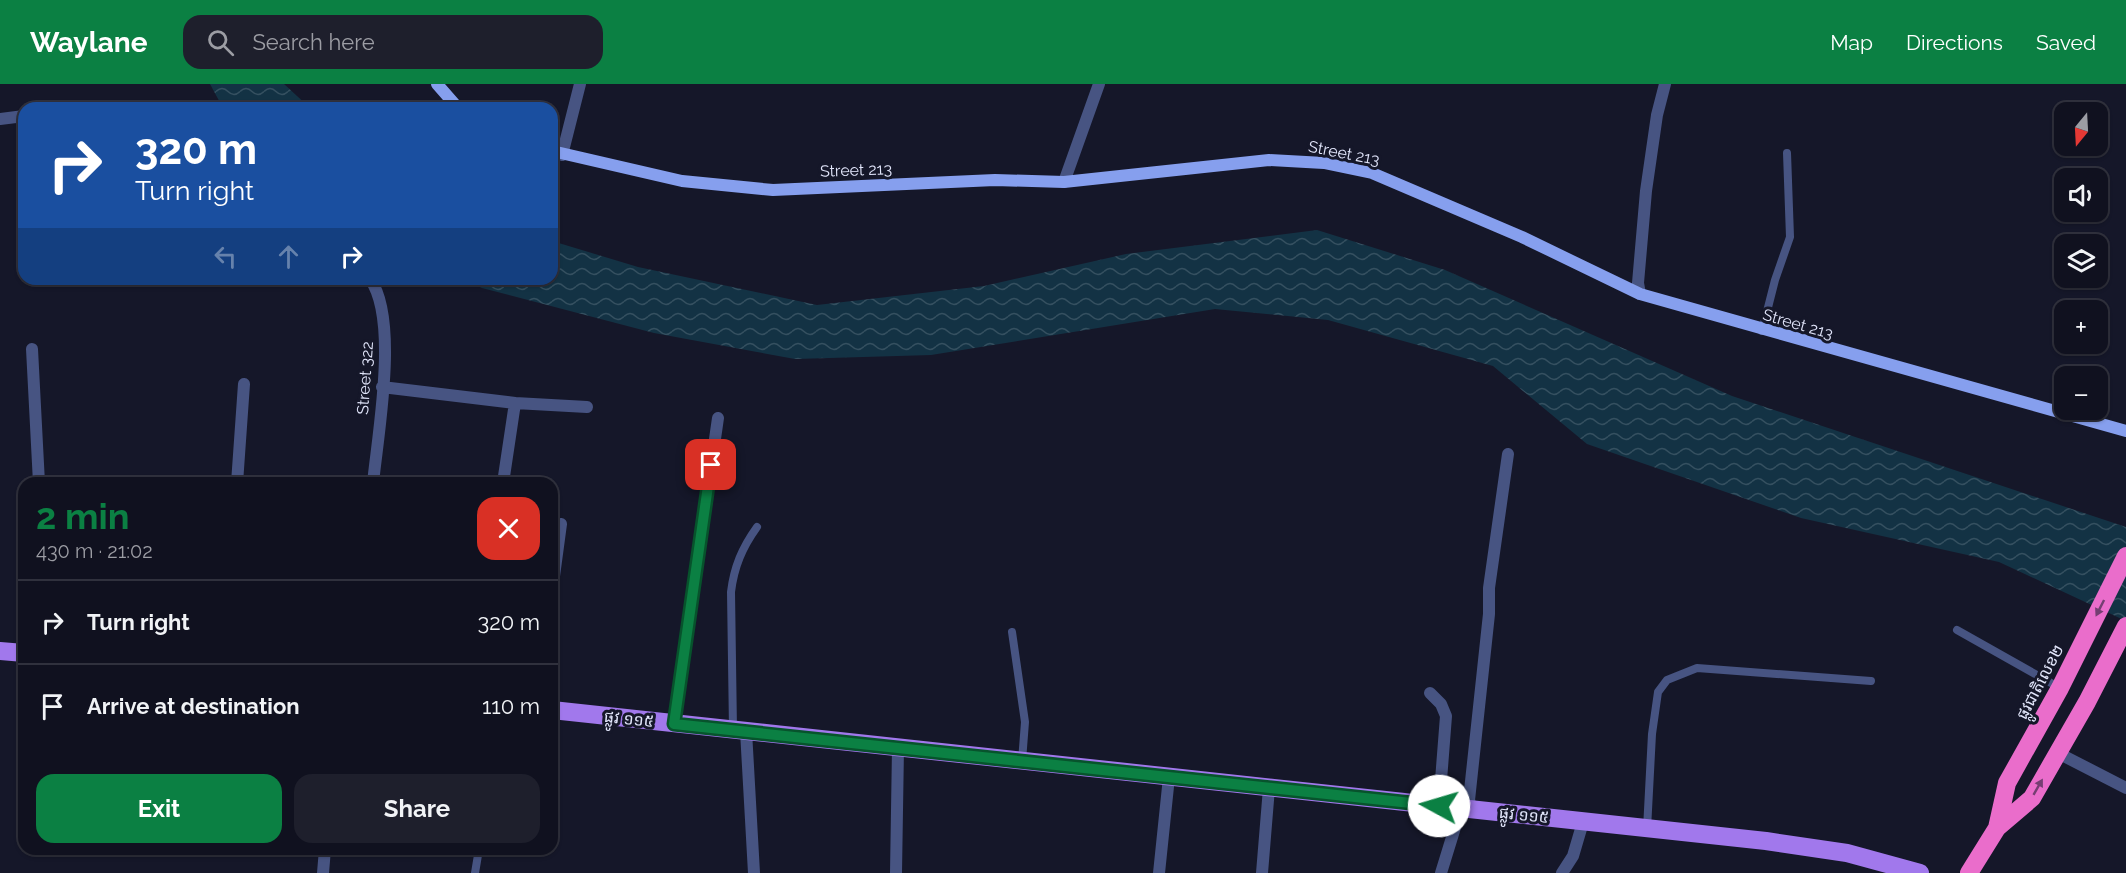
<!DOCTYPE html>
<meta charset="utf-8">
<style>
:root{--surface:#10111f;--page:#1e1f2c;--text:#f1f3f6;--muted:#9c9da4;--line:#30313d;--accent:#0b8043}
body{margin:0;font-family:Raleway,"Noto Sans Khmer",sans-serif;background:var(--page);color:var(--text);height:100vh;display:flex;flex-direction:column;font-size:22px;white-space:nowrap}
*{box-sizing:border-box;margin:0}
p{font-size:20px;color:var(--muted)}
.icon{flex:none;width:33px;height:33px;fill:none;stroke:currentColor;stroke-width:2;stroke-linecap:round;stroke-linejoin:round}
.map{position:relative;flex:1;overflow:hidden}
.drawer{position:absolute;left:18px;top:393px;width:540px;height:378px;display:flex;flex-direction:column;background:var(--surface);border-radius:18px;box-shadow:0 2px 4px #0004,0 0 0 2px var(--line)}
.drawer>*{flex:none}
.top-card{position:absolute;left:18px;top:18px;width:540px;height:183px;border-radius:18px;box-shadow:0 2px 4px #0004,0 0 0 2px var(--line);background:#1a4fa0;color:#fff;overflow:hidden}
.needle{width:39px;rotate:198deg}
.buttons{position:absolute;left:2054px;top:18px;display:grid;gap:12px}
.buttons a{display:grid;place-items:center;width:54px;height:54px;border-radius:12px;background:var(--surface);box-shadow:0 2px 4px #0004,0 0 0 2px var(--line);font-size:30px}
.pin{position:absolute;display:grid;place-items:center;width:51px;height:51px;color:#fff;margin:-26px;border-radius:12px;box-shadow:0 3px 9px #0006}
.me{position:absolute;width:66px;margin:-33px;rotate:276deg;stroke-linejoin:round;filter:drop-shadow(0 0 4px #0008)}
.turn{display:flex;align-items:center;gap:21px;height:126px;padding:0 18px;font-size:27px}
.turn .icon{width:78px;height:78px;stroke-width:2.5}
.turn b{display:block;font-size:42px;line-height:51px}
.lanes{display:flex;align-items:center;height:57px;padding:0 18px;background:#0003;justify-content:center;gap:30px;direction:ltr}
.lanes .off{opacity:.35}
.round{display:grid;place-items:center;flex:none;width:63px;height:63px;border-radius:18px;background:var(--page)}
.summary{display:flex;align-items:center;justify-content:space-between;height:102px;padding:0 18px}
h1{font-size:36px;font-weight:700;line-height:45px;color:var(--accent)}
.primary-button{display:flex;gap:12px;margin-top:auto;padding:12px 18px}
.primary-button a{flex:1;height:69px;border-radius:18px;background:var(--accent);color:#fff;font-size:24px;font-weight:700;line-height:69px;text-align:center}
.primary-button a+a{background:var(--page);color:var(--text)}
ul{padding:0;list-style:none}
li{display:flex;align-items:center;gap:18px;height:84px;padding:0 18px;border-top:2px solid var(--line)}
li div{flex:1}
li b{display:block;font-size:22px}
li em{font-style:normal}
header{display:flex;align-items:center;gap:36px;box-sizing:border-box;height:84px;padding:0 30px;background:var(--accent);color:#fff}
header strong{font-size:28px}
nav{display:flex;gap:33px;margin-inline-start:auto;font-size:21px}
.search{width:420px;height:54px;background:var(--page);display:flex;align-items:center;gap:15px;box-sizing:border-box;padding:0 21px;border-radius:18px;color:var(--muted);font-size:22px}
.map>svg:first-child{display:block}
</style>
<header>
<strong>Waylane</strong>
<div class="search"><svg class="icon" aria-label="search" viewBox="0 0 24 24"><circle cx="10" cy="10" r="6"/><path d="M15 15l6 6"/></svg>Search here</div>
<nav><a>Map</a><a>Directions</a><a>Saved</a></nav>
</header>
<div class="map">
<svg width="2126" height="789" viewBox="0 0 2126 789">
<defs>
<pattern id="water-waves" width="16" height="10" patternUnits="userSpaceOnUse" patternTransform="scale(1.5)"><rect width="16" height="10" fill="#133244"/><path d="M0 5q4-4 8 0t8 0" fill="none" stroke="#355060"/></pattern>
</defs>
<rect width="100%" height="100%" fill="#151729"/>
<path fill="url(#water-waves)" d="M210 0H284L310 24H223Z
M1317 146 1445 186 1732 312 2126 443V537L1999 478 1801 434 1587 360 1493 282 1328 236 1215 225 931 271 795 275 654 249 482 204 463 195H552V157L638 183 817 221 984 202 1126 170Z"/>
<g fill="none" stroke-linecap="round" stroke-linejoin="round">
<path stroke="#475482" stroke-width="8" d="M1762 247 1775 196 1790 153 1787 69
M1957 546 2060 604
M1012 548 1025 638 1022 677
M733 646 731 508C734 483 742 464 757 443
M1647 745 1652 650 1658 608 1667 596 1697 584 1871 597
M475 789 479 765"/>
<path stroke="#475482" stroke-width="12" d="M0 35 24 32
M562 71 580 0
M1064 98 1099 0
M370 195C399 235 378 349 373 399
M1640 210 1638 199 1646 107 1657 31 1665 0
M32 265 39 399
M382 303 515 319 587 323
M237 399 244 300
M503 399 515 319
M552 507 561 440
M1430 609 1441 620 1446 632 1439 722
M674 640 718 334
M746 647 754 789
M2058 669 2126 704
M1472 726 1469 716 1489 530V504L1508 370
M323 789 325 765
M896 789 898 664
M1159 789 1169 693
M1262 789 1269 704
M1441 789 1461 724
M1562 789 1573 772 1583 738"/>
<path stroke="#869fee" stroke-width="12" d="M437 0 458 24
M552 67 682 97 773 106 995 96 1064 98 1269 76 1324 79 1372 89 1522 153 1640 210 2126 347"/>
<path stroke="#a178ec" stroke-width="18" d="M0 567 24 569
M552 626 1766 757 1847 769 1920 789"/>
<path stroke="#ea6dcb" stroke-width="18" d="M1997 744 2007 699 2060 604 2126 472
M1969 789 1997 744 2032 714 2087 618 2126 542"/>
</g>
<defs><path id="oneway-solid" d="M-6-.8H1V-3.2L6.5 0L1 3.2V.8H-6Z" transform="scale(1.5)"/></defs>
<g fill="#753e72">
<use href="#oneway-solid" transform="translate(2100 524) rotate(117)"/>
<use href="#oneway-solid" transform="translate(2038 703) rotate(-60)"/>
</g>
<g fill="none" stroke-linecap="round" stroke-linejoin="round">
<g stroke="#07532c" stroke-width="15">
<path id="route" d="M711 381 674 640 1439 722"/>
</g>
<use href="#route" stroke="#0b8043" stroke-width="10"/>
</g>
<g text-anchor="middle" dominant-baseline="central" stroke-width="6" stroke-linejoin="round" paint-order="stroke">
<g font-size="16" fill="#e2e6fb" stroke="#151729">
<text transform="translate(1344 69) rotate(11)">Street 213</text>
<text transform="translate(856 86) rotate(-2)">Street 213</text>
<text transform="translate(1798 240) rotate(16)">Street 213</text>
<text transform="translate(365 294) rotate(-86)">Street 322</text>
<text transform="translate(2040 598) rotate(-62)">ផ្លូវជាតិលេខ២</text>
<text transform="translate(629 635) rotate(6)">ផ្លូវ ១១៥</text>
<text transform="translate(1524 731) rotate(6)">ផ្លូវ ១១៥</text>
</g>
</g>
</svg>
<div class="buttons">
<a><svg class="needle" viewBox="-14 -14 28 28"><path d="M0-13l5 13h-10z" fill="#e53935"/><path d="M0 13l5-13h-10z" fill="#9c9da4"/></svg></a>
<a><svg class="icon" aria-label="sound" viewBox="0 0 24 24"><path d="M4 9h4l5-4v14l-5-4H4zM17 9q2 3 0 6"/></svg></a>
<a><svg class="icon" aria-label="layers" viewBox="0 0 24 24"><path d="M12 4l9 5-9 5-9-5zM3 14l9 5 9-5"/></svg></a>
<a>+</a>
<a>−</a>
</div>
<div class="pin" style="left:711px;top:381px;background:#d93025"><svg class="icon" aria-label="arrive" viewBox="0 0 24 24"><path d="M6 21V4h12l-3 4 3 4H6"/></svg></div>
<svg class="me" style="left:1439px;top:722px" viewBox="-20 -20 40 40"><circle r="19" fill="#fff"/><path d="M0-13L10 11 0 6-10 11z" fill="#0b8043"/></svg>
<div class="top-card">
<div class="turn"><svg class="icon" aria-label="right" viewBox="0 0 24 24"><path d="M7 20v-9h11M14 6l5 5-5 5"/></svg><div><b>320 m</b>Turn right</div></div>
<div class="lanes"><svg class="icon off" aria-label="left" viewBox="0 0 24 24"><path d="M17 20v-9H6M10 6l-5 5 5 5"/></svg><svg class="icon off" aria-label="ahead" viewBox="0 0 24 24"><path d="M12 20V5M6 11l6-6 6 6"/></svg><svg class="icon" aria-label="right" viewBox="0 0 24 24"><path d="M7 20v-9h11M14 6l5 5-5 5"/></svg></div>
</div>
<section class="drawer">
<div class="summary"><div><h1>2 min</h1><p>430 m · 21:02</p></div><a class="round" style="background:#d93025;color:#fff"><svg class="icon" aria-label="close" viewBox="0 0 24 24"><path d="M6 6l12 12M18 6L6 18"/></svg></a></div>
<ul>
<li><svg class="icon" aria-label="right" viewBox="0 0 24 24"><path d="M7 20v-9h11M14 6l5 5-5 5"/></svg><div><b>Turn right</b></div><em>320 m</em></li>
<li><svg class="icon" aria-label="arrive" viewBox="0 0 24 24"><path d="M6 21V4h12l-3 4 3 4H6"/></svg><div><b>Arrive at destination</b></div><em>110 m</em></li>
</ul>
<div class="primary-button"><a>Exit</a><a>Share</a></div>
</section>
</div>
